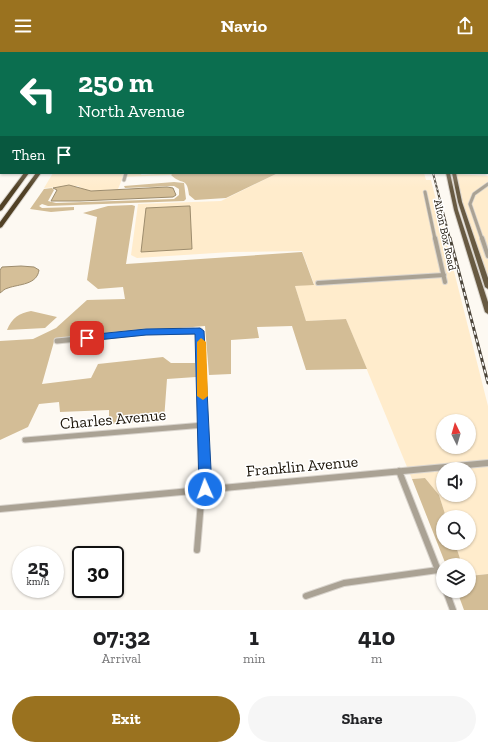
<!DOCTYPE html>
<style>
:root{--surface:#fff;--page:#f6f6f6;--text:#202124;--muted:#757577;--accent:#9a721f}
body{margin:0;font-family:"Zilla Slab",serif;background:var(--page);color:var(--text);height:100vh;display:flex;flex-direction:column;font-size:15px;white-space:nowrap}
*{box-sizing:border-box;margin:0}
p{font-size:13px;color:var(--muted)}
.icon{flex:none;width:22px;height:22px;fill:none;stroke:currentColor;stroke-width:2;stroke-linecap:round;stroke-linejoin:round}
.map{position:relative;height:558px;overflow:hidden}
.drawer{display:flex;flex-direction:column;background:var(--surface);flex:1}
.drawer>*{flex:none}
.top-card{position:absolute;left:0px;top:0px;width:488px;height:122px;box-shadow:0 1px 3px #0004;background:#0b6e4f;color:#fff;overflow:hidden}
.needle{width:26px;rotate:355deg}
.fabs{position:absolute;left:436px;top:362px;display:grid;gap:8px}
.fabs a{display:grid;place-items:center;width:40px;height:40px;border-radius:50%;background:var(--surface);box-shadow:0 1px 3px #0004;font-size:20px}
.speed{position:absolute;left:12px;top:494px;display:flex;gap:8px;font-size:20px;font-weight:700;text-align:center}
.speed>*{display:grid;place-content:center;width:52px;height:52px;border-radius:50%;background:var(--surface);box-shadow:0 1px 3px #0004;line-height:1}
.speed small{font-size:10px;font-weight:400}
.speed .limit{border:2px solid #111;border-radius:6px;background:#fff;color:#111}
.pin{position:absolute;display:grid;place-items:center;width:34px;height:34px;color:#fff;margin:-17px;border-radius:8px;box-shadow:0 2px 6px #0006}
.me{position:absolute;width:44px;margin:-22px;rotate:358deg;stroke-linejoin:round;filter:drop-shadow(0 0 3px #0008)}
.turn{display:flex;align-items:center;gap:14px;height:84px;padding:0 12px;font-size:18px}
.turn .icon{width:52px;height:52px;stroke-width:2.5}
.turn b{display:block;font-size:28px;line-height:34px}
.then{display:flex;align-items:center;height:38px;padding:0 12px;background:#0003;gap:8px;font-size:15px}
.eta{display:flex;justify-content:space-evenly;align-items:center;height:68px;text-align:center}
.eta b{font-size:24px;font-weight:800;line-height:28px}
.action{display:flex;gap:8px;margin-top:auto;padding:8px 12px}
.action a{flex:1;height:46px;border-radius:24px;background:var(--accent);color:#fff;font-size:16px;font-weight:800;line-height:46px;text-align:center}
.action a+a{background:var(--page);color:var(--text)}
header{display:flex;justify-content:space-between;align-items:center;height:52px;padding:0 12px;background:var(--accent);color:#fff;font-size:18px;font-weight:800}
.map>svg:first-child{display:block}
</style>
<header><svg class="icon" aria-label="menu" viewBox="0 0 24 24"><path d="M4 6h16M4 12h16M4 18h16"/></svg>Navio<svg class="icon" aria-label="share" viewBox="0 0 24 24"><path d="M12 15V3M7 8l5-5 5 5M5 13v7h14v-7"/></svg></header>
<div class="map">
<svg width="488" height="558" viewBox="0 0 488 558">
<rect width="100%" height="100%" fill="#fdf9f2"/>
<path fill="#ffeccc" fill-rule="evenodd" d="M53 121H142L141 123 173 121 171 123 123 125 118 137 91 139 85 138 78 134 44 136Z
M278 121H424L426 128H431L488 354V522L469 524V513H462L455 491H469V465H446L439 443 425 426 412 427 346 267 306 269 295 234 314 232 302 199 231 200 137 206 131 203 138 152 221 149ZM443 369H469V395H443ZM443 417H469V443H443Z
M455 122 488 124V226L462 150Z"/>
<path fill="#d3bd96" d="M173 121H278L226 146 195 148 189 143C187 124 182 134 171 123Z
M174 130 184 131 186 147 184 149 48 154 42 152 39 154 42 156 74 155V158L51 160 30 157 44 137 52 136 54 138 48 149 56 151 174 147 179 143V137L174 134 125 136 124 134Z
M132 153 135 154 126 212 302 200 314 233 295 234 306 269 346 267 367 317 306 318 292 274 257 275 259 286 231 288V322L209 323 205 274 55 286 42 332 91 326 98 312 163 305 171 311H195L196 325 167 327 164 368 109 372V358L60 360 59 350 39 352 28 375 0 388V289L33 287 56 276 87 248 125 247 123 235 98 237 87 228 97 165 83 161 108 154Z
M31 259 57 265 45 276 7 278C12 266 19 261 31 259Z
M425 426 439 443 446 465H443V491H455L462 513H446L412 427Z
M488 522V558H464L457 539H469V524Z"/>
<path fill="#d5bf98" stroke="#9d8c6d" d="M69 133 91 139 167 135 173 136 176 143 173 145 80 149H51L57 138 53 136Z
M188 154H190L192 197 141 200 146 156Z
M21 214 34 215 39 218C37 233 19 232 8 236 4 237 3 239 0 241V218L2 215Z"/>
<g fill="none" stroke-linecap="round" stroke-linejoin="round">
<g stroke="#d9d4cd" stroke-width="4.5">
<path id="street-far3" d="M124 128 126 121
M425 140 435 187
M482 187 470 152 474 142 488 132"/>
</g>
<g stroke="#d9d4cd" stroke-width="6">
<path id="street-far2" d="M435 186 445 230
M482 186 488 204
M318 231 444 223
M145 280H200"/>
</g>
<g stroke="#d9d4cd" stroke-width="7">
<path id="street-far1" d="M200 279 204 401
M57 289 146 280 193 279
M25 388 204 373"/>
</g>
<g stroke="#d9d4cd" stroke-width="8">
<path id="street" d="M204 400 205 437
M399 419 443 531
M0 457 488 411
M197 498 202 438
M446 539 453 558
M306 544 344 531 438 518"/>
</g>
<g stroke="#d9d4cd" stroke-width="2">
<path id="primary" d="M0 64H1V66H0Z
M446 121H450L458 158 488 250V262L485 260 454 158Z
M452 121H456L462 150 488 226V237L485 235 458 150Z"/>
</g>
<g stroke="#d9d4cd" stroke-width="2">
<path id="highway" d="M24 121H29L2 158 0 159V153Z
M36 121H41L2 175 0 176V170Z"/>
</g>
<use href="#street-far3" stroke="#aaa294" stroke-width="3"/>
<use href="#street-far2" stroke="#aaa294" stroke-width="4"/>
<use href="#street-far1" stroke="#aaa294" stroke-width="5"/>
<use href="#street" stroke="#aaa294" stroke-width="6"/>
<use href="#primary" fill="#685a42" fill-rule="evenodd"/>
<use href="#highway" fill="#514125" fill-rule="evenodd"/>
<g stroke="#4c453a" stroke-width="2">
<path id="rail-far1" d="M433 121 450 187"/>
</g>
<g stroke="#4c453a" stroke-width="3">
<path id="rail" d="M450 186 488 331"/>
</g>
<use href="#rail-far1" stroke="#fff" stroke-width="1" stroke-dasharray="2.5" stroke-linecap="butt"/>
<use href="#rail" stroke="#fff" stroke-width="1.5" stroke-dasharray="4" stroke-linecap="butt"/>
</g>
<linearGradient id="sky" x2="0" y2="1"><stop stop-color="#a0b8c8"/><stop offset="0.43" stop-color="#fefcf9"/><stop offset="1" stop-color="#fefcf9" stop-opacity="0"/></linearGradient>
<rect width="488" height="136" fill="url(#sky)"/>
<path fill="#1a73e8" stroke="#114b97" d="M200 276 204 279 212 437 210 441 205 443 201 441 199 437 195 282 146 283 87 289 82 286 87 283 146 277Z"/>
<path fill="#f59e0b" d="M201 286 206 290 208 344 203 348 197 344V290Z"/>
<g text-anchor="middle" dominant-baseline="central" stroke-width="3" stroke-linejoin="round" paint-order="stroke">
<g font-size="11" fill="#1b1408" stroke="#fff">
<text transform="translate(445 183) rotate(78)">Alton Box Road</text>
</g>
<g font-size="16" fill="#1b1408" stroke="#fff">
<text transform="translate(113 367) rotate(-5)">Charles Avenue</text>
<text transform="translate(302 414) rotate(-5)">Franklin Avenue</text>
</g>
</g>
</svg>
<div class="fabs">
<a><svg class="needle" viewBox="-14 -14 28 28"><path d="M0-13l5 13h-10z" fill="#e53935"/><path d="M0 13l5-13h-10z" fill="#757577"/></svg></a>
<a><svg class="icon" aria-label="sound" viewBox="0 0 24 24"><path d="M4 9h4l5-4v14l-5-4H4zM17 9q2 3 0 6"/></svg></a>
<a><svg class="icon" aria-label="search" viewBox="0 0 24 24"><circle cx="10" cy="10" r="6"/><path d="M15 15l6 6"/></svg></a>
<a><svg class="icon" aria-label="layers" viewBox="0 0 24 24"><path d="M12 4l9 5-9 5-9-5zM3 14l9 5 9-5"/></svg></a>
</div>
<div class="speed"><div>25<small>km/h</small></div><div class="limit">30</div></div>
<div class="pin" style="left:87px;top:286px;background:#d93025"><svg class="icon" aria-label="arrive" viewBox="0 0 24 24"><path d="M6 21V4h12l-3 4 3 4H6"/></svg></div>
<svg class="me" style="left:205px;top:437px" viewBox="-20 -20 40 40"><circle r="17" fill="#1a73e8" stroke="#fff" stroke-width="3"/><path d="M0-11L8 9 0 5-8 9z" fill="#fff"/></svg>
<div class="top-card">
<div class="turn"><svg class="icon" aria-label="left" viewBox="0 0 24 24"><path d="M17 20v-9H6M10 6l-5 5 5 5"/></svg><div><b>250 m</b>North Avenue</div></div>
<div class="then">Then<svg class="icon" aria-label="arrive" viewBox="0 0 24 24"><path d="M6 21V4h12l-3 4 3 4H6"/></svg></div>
</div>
</div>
<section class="drawer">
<div class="eta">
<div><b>07:32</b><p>Arrival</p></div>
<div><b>1</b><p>min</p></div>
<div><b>410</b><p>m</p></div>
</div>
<div class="action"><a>Exit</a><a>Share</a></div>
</section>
